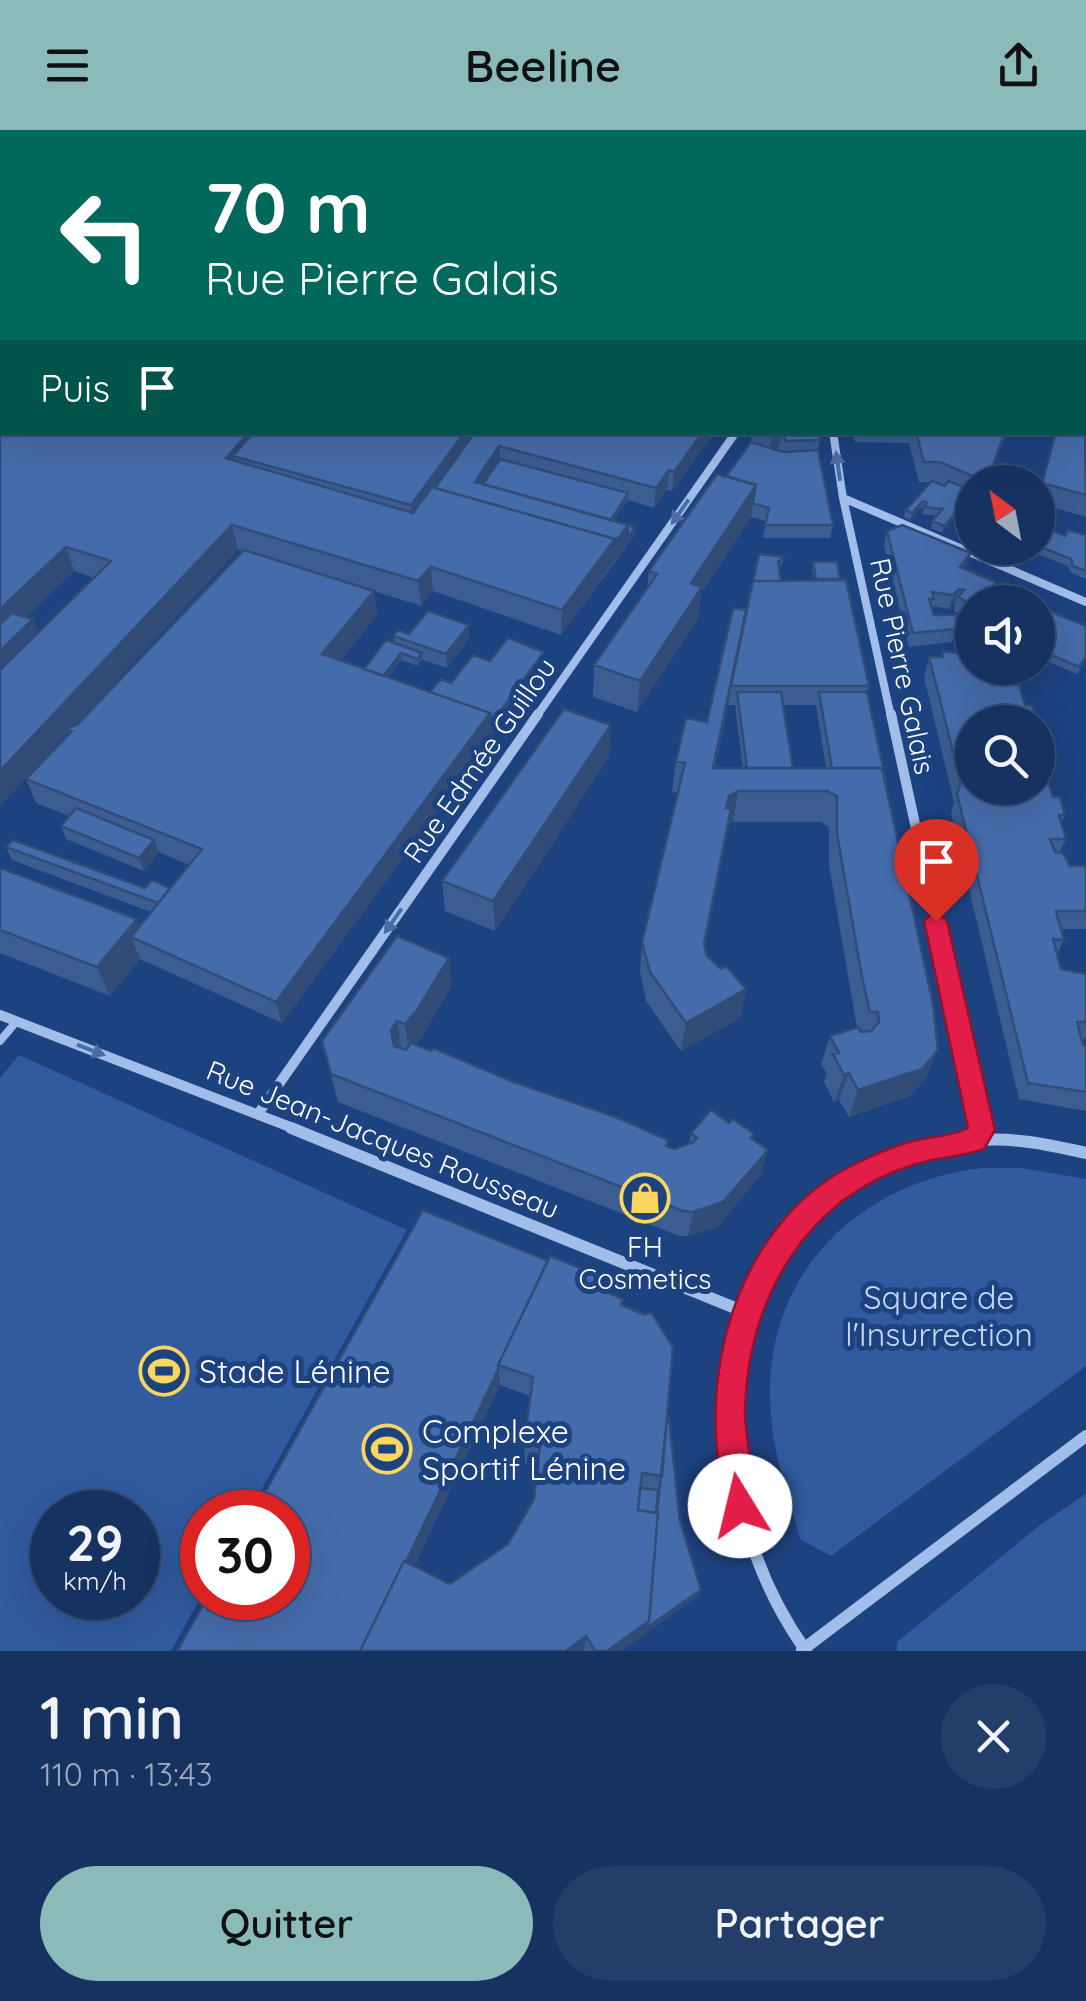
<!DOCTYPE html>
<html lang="fr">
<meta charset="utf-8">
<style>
:root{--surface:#163260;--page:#233e69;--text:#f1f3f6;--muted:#9eaabd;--line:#354d75;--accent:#8bbbb9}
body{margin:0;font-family:Quicksand,sans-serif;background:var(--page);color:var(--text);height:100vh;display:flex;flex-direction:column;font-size:38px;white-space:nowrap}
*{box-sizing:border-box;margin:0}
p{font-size:32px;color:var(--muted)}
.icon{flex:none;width:55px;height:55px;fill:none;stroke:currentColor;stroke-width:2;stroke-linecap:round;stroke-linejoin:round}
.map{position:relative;height:1521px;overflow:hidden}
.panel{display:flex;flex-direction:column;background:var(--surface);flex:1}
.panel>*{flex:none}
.top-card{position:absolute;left:0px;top:0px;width:1088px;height:305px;box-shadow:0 10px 40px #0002,0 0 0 2px var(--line);background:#00695c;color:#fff;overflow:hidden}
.needle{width:65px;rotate:328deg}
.controls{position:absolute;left:955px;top:335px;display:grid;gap:20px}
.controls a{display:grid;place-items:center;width:100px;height:100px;border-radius:50%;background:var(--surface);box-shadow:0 10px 40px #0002,0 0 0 2px var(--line);font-size:50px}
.speed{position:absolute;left:30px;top:1360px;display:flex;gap:20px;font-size:50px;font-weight:700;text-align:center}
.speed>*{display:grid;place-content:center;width:130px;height:130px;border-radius:50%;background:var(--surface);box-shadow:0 10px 40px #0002,0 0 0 2px var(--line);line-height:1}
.speed small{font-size:25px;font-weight:400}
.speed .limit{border:15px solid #d22;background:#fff;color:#111}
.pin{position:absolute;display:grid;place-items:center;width:85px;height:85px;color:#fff;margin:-102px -42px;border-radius:50% 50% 50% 0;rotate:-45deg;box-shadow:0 0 10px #0007}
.pin .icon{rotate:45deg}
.me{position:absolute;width:110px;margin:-55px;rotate:351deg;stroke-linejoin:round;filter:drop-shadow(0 0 8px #0008)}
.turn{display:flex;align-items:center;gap:35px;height:210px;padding:0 40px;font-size:45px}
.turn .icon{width:130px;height:130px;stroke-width:2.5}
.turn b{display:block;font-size:70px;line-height:85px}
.then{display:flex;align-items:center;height:95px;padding:0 40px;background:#0003;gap:20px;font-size:38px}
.round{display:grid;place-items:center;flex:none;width:105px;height:105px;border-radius:52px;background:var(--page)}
.head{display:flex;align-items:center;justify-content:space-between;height:170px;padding:0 40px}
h1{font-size:60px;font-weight:600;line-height:75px}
.cta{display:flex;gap:20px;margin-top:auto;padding:20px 40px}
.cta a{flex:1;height:115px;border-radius:60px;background:var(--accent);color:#111;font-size:40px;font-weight:600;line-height:115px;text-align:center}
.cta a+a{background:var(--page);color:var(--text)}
header{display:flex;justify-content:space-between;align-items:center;height:130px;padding:0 40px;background:var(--accent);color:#111;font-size:45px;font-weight:600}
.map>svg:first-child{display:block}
</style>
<header><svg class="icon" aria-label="menu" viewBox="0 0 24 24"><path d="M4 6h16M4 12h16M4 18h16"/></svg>Beeline<svg class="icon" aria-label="share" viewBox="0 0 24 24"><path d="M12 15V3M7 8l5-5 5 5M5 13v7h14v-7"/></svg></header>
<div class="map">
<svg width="1086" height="1521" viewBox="0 0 1086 1521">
<rect width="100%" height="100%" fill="#1d4280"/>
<path fill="#305b9f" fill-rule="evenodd" d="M19 925 407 1100 249 1382H202V1465L171 1521H0V948ZM52 1382H138V1468H52Z
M983 1038H1022L1086 1049V1236L831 1426 801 1410C786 1364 771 1317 770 1268 767 1140 862 1051 983 1038Z
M1086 1364V1521H897V1512L1040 1395Z"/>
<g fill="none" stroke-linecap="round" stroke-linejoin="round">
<path stroke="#a1bde9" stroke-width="8" d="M0 911 16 892"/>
<path stroke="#a1bde9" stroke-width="8" d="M833 302 843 368 891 587
M843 368 1086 472
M536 587 736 302"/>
<path stroke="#a1bde9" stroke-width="10" d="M891 584 982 1000
M0 885 298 1000
M258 984 538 584"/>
<path stroke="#a1bde9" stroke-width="12" d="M291 998 745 1182
M975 1011 981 998
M802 1520 1086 1306
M806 1521C674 1334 712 1045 973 1011 1010 1006 1050 1015 1086 1023"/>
<path fill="#ccdcf7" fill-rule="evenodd" d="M2 149V158L0 159V150Z"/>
</g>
<path fill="#3b5d92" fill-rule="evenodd" d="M59 0H146L143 2H59Z
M169 0H447L445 2H166Z
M562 0H845L844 2H594L585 0V2H562Z
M1085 206H1086V288H1085Z
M1086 294V387L1038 373V364L1056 302Z
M2 302 532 305 715 302 672 361 667 360 654 378 628 370 614 391 635 398V405L561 505 433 461 421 476 374 461 377 485 340 531 364 539 394 513 393 506 409 504 469 509 447 538 423 530 418 536 401 530 388 547 430 562 490 531 544 535 282 893 140 829 110 866 0 823V738L137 789 139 796 151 782 12 730 6 717 145 758H170L189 735 159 722 144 741 66 709 61 696 69 686 36 673 26 649 69 604V602L0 676ZM238 420 243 421 77 595 74 596ZM74 441 94 448 38 503 26 487Z
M752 302H818L820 310 818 320 833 395 830 408H763L766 391 751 387 701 463 698 489 637 582 593 567 594 535 647 458 649 441 726 346 751 312Z
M1007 302 988 352H972V398L953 390 942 403 931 398 932 391 937 386 922 384 924 379 921 378 910 390 904 387 906 380 932 352H919L909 313 855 312 853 303Z
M1038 392V396L1065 406 1086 405V449L1071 443 1068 436 1021 418H1038Z
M887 401 971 423 965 439 996 452 994 459 972 472V489L954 481 955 472 949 479 932 476 934 485 956 499 952 512 909 517 884 415Z
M784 427 782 434 778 438 781 451 814 450 812 439 813 432 840 449 869 556 867 562 886 658 926 948 910 966 849 987 839 970 834 972 824 952 827 944 821 934 830 906 857 898 829 735V697L820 692H733L729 694 705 816 707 826 721 839 746 859 740 888 681 921 646 871 640 841 642 812 678 663 672 662 676 631 707 592 746 480ZM728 575H735L743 638H715ZM783 575H816L826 638H793Z
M1038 476 1086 496V529L1077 544 1038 527Z
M942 521 1005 549 1003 555 1025 575 1038 591 1037 592H972L1041 644 1053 667 1065 685 1061 693 1066 709 1059 723 1070 736H1086V799H1061L1064 810 1057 824 1061 839 1086 844V907L1084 910H1081L1083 915 1086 916V981L1019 969 951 683 954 672 924 547 929 527H940Z
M609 627 495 801 445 781 442 751Z
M449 828 451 857 421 908 415 915 668 1010 667 1017 674 1019 689 1014 691 1003 753 1010 768 1020 760 1046 717 1097 688 1106H679L338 972 322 911Z
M548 1131 598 1145 597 1158 623 1174 667 1288 680 1390 701 1460 698 1466 621 1521H177ZM500 1255 530 1266 524 1314 525 1333 538 1334 534 1369 508 1414 450 1454 414 1436Z"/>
<path fill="#304c77" d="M111 0H137L138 2H111Z
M205 0H223L224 2H205Z
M425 0H447L445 2H425Z
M2 81V126L0 128V83Z
M2 185V235L0 237V187Z
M249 302H275L233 326 237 346 226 328Z
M465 302H483L414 400 411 375Z
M703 302H715L672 361 674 342Z
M775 302H782L780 314 768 331 772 307Z
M499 316 500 336 480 365 475 352Z
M669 340 667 360 654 378 656 358Z
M756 355 751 387 701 463 698 489 637 582 640 551 691 453Z
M628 363V370L610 397 611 390Z
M923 371 921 378 910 390 912 383Z
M955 384 953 390 942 403 944 396Z
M232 395 238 420 71 600 67 598 69 602 0 676V641Z
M628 395 635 398V405L613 433 614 414Z
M615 409 613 433 561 505 562 480Z
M66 417 74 441 0 513V479Z
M971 423 967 436 955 451 960 437Z
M431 437 433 461 421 476 418 451Z
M959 459 955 472 949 479 953 465Z
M374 461 377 485 326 549 322 524Z
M746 480 728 575 708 669 713 638Z
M33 489 38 503 0 540V521Z
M469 495V509L447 538 446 524Z
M544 522V535L282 893 276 872 490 583Z
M401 523V530L381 556 380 549Z
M422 523 423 530 418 536 417 529Z
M611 595 609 627 495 801 493 771Z
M738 661 733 692 729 694 699 843 729 666Z
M154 710 159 723 144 741 139 728Z
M137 789 146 814 131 807 140 829 110 866 97 837Z
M449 828 451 857 421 908 409 922 405 894Z
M746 859 740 888 681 921 686 893Z
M397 891 401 919 395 928 391 900Z
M938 920 926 948 910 966 849 987 858 960Z
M849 943 839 970 834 972 844 945Z
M768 1020 760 1046 717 1097 688 1106 693 1082Z
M498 1240 500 1255 373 1521H363Z
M701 1460 698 1466 645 1504 646 1498Z
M649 1491 645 1504 621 1521H607Z
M586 1506 584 1519 582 1521H566Z"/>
<path fill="#456caa" stroke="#304c77" stroke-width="2.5" d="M169 0H208L205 2H166Z
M241 0H399L396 2H238Z
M474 0H509L506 2H472Z
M528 0H551L549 2H532L533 1Z
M609 0H636L634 2H612L613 1Z
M909 0H1005L1020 2H909Z
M1031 0H1073V2H1031Z
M0 47 2 48V81L0 83Z
M2 153V185L0 187V156Z
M1085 206H1086V245H1085Z
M0 262 2 263V302H249L226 328 413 383 432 357 615 409 562 480 431 437 418 451 232 395 0 641V540L111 431 66 417 0 479Z
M1085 294 1086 365 1042 353 1056 302H1085Z
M254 302H465L411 375 233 326Z
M475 302H524L532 305 534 302H703L674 342 669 340 656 358 499 316 475 352 628 395 614 414 615 409 435 358Z
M759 302H775L772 307Z
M784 302H818L820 310 785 311Z
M916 302H1005L987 352 940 332H924Z
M751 312 783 322 818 320 833 395H765L769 378 753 373 756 355 726 346Z
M500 329 628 363 611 390 616 391 483 354Z
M717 344 756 355 691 453 702 457 640 551 594 535 657 444 649 441Z
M932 351 945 356 948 351 971 360 961 367 967 369 972 362V390L955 384 944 396 932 391 943 379 924 377 927 373 923 371 912 383 906 380Z
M628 395 635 398 628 407Z
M902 395 971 423 960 437 996 452 980 472 972 474 958 467 964 460 959 459 953 465 932 462 934 469H929L934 485H956V499L913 503 887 401Z
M1038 395 1065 406 1068 400 1086 405V441L1073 436 1071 429 1038 416Z
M244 420 374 461 322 524 490 583 276 872 131 807 202 719 26 649 72 601 67 598 77 595Z
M759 424 784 427 778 432 781 451H753Z
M813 432H837L840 449H816Z
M846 450 869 556H731L753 451Z
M994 459 1028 472H983Z
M1038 476 1086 496V527L1079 537 1038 519Z
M733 478 746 480 713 638H882L933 874 938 920 922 939 858 960 849 943 844 945 833 924 839 923 830 906 858 897 861 902 871 901 879 892 878 882H870L862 847 837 704V666L827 661H738L729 666 726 678 731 679 704 814 707 826 721 839 726 836 746 859 686 893 650 842 642 812 685 633 676 631 686 588 707 592Z
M428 481 469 495 446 524 393 506 398 500 409 504Z
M12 483 33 489 0 521V494Z
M508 508 544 522 491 594 490 583 430 562 441 549 451 553 473 525 490 531Z
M386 510 422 523 417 529 401 523 383 546 364 539Z
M942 521 972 525V538H1001L1005 549 990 550 992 555H1019L1025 575 1032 576 1038 591H1031V592H972V658H1038V630L1041 644H1046L1053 667H1060L1065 685H1059L1066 709H1050L1055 722 1063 723 1070 736H1086V781H1056L1064 810 1053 809 1061 839 1086 844V892H1077L1083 915 1086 916V962L1028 953 957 664 961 653 929 527H943Z
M737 562H781L793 638H747Z
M819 562H867L887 656 882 638H832Z
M564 579 611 595 493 771 442 751Z
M76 678 154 710 139 728 61 696Z
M13 710 145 758 152 750 170 758 158 773 6 717Z
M0 738 137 789 97 837 0 800Z
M397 806 449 828 417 880 405 894 397 891 391 900 394 916 406 920 411 913 431 921 433 918 511 951 618 988 668 1010 666 1016 674 1019 692 1013 697 1008 691 1003 711 980 729 993 733 989 754 1004 751 1008 768 1020 723 1072 693 1082 683 1081 331 944 322 911Z
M423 1080 548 1131 498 1235V1240L406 1432 404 1431 360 1521H177L207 1468H288V1382H254Z
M550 1126 598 1145 594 1156 623 1169 621 1175 645 1185 651 1182 673 1217 662 1346 642 1343 638 1380 658 1383 649 1491 607 1521H595L586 1506 566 1521H360L404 1431 450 1454 508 1414 534 1369 540 1316 524 1314 533 1247 498 1235Z
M667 1288H669L680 1390 701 1460 646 1498 649 1491 658 1383H657Z
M640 1358 658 1360 656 1383 638 1380Z"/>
<defs><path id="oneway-solid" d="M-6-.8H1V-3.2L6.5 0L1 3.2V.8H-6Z" transform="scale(2.5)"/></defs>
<g fill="#4b6da5">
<use href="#oneway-solid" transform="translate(838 336) rotate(-98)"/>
<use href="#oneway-solid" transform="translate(680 382) rotate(125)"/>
<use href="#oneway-solid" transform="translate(393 791) rotate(125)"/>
<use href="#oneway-solid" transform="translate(91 920) rotate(21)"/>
</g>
<path fill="#e11d48" stroke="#92132f" stroke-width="2.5" d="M936 781 947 791 995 1000 984 1019C962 1027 938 1027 916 1034 804 1068 748 1170 745 1281 744 1311 761 1363 751 1387L740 1392 729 1387C722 1371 721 1353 719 1335 702 1224 746 1088 853 1035 873 1025 896 1015 917 1010 934 1006 954 1006 968 998L924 791Z"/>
<defs>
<g id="shop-ring" transform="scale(2.5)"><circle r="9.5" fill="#1d4280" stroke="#f9d65e" stroke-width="1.5"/><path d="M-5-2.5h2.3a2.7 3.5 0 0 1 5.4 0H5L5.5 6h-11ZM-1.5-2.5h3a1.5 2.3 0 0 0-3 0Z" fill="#f9d65e"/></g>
<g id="stadium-ring" transform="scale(2.5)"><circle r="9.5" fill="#1d4280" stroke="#f9d65e" stroke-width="1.5"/><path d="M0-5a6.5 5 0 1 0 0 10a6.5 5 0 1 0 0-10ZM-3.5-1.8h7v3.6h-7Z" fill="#f9d65e"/></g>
</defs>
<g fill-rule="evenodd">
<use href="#shop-ring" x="645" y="1068"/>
<use href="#stadium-ring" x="164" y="1241"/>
<use href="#stadium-ring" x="387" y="1319"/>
</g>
<g text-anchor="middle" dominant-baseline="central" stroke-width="10" stroke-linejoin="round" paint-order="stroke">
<g font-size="28" fill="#fff" stroke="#1d4280">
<text transform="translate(903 536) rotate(78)">Rue Pierre Galais</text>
<text transform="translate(479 630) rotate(-55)">Rue Edmée Guillou</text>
<text transform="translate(383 1009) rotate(22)">Rue Jean-Jacques Rousseau</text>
</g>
<g font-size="28" fill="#fff" stroke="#1d4280">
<text x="645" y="1116">FH<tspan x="645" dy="32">Cosmetics</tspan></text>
</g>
<g font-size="32" fill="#c5d9f7" stroke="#1d4280">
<text x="939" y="1167">Square de<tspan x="939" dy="37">l'Insurrection</tspan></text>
</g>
<g font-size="32" fill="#fff" stroke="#1d4280" text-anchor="start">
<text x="199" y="1241">Stade Lénine</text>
<text x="422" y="1301">Complexe<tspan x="422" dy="37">Sportif Lénine</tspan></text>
</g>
</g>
</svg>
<div class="controls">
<a><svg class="needle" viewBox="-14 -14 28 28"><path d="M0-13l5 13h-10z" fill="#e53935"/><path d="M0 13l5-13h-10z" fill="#9eaabd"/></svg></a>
<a><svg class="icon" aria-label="sound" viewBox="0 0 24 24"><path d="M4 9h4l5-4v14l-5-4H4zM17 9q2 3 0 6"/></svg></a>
<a><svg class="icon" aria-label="search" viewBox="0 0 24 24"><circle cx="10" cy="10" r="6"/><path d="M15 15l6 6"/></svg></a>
</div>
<div class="speed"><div>29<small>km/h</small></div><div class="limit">30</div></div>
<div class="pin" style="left:936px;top:791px;background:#d93025"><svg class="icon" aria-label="arrive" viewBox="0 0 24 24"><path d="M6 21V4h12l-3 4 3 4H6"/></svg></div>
<svg class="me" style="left:740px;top:1376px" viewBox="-20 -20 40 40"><circle r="19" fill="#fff"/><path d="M0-13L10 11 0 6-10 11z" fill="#e11d48"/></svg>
<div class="top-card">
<div class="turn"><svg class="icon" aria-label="left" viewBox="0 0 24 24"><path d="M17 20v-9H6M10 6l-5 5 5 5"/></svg><div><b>70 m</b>Rue Pierre Galais</div></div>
<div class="then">Puis<svg class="icon" aria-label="arrive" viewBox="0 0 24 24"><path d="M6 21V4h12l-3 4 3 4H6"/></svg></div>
</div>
</div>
<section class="panel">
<div class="head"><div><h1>1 min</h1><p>110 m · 13:43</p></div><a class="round"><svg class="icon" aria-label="close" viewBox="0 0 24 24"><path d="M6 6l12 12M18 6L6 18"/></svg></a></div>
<div class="cta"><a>Quitter</a><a>Partager</a></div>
</section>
